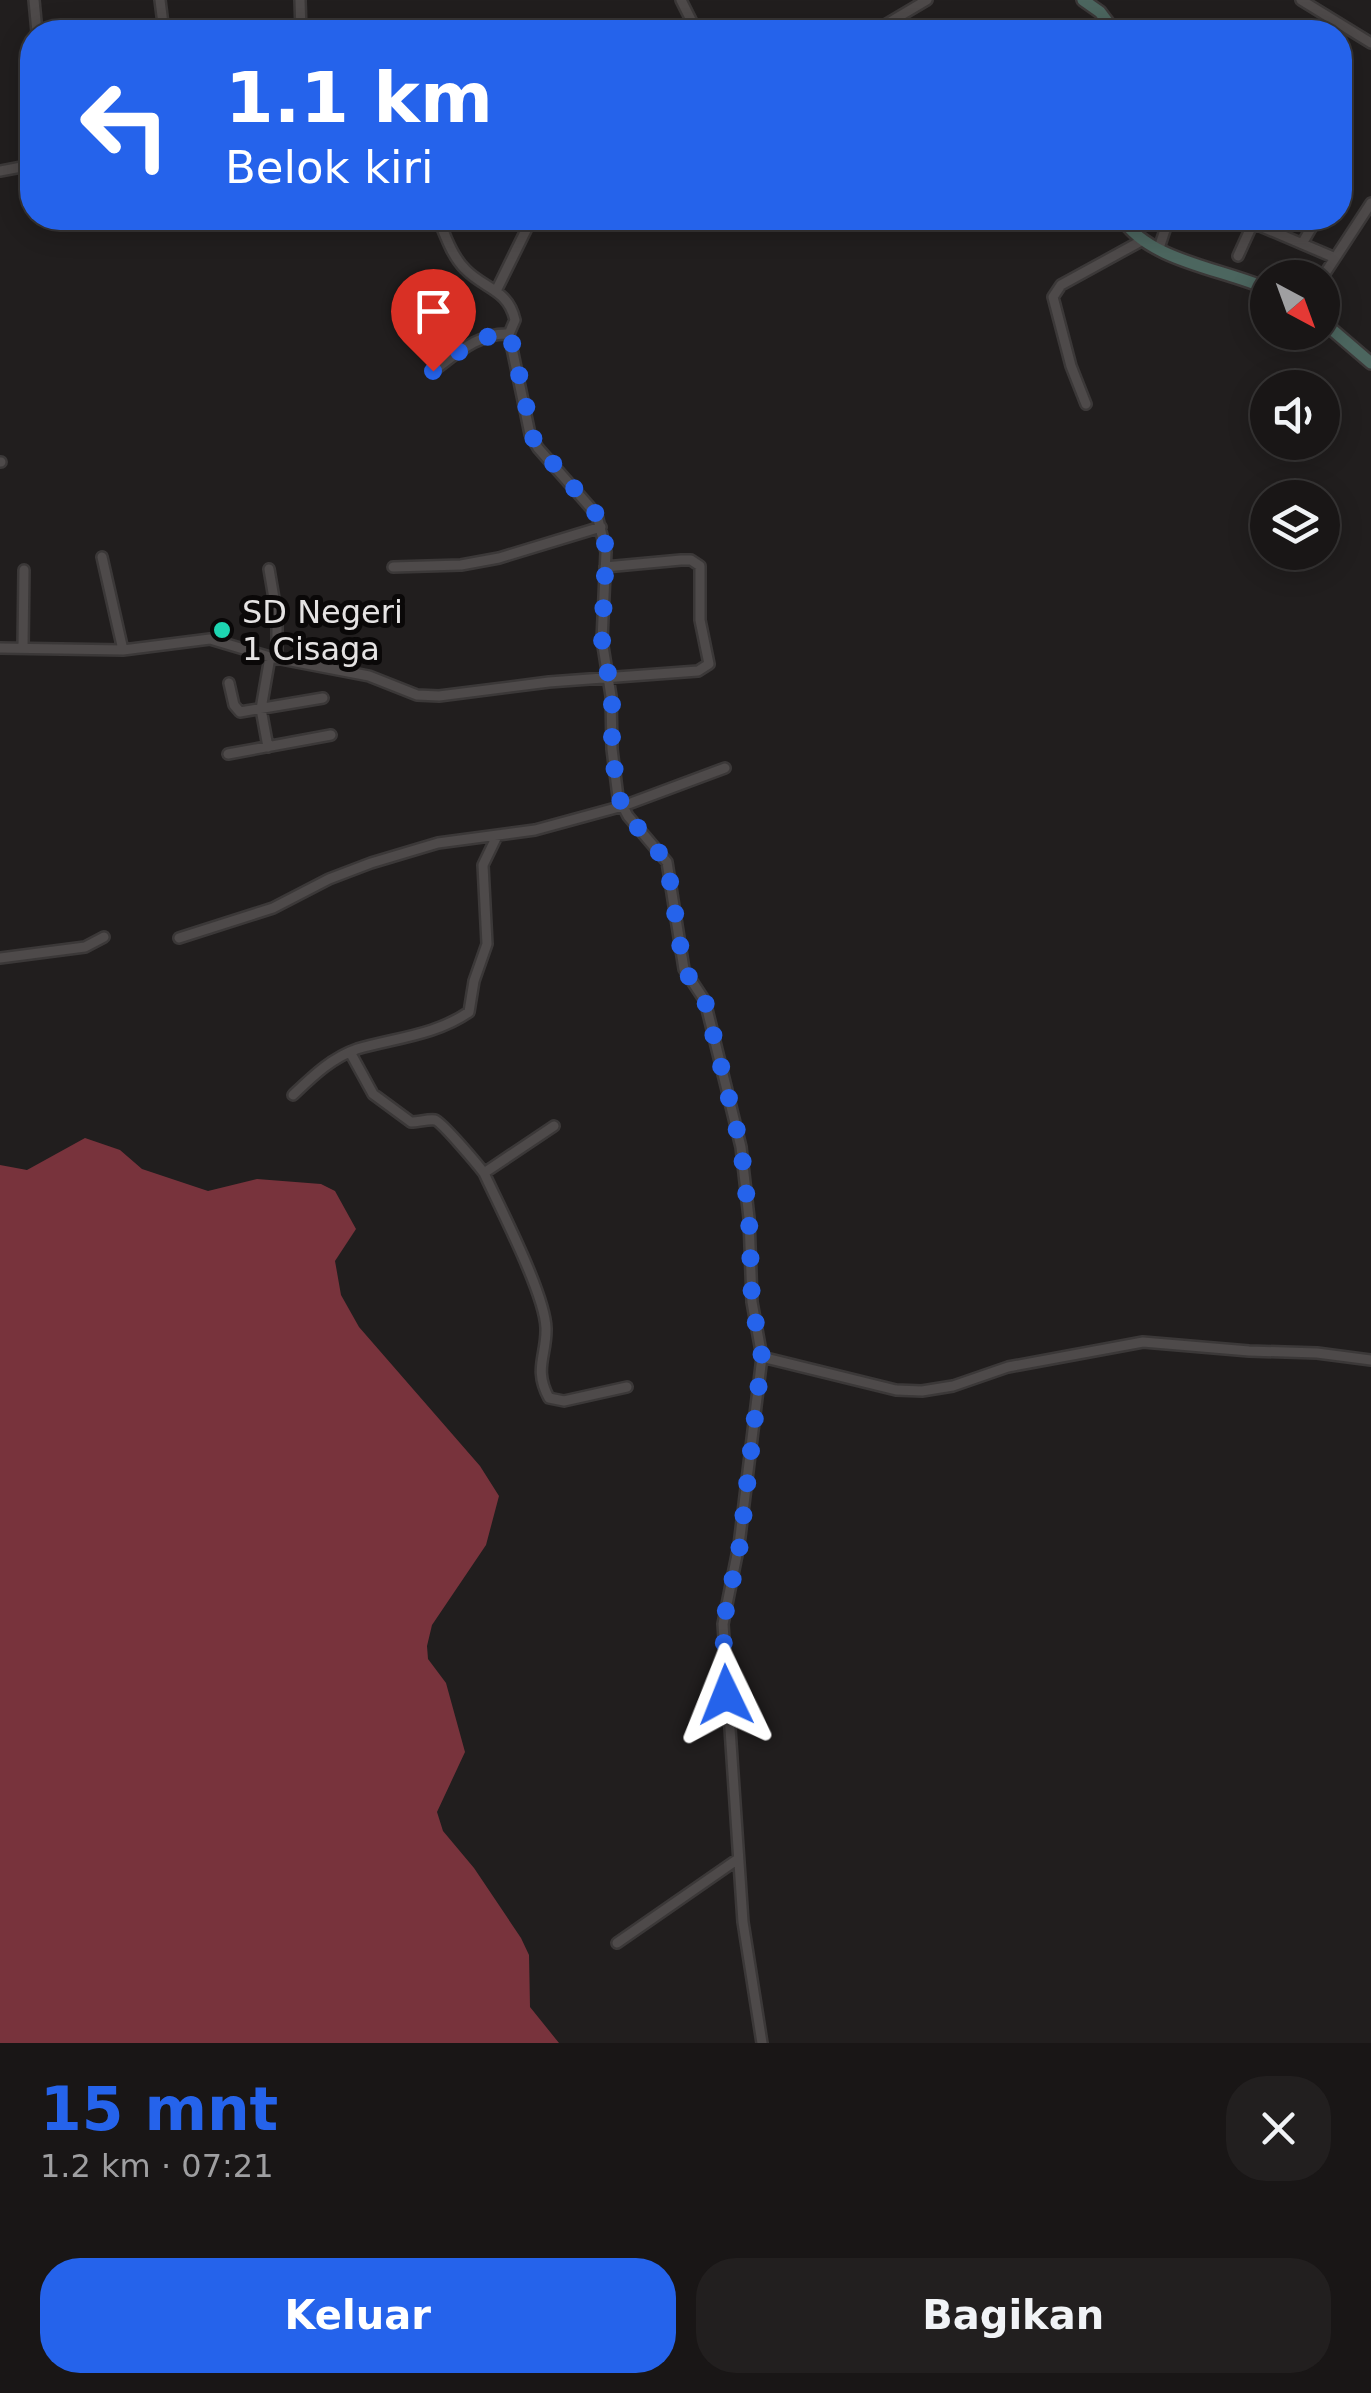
<!DOCTYPE html>
<html lang="id">
<meta charset="utf-8">
<style>
:root{--surface:#191616;--page:#221f1f;--text:#f1f3f6;--muted:#9f9fa1;--line:#373535;--accent:#2563eb}
body{margin:0;font-family:"DejaVu Sans",sans-serif;background:var(--page);color:var(--text);height:100vh;display:flex;flex-direction:column;font-size:38px;white-space:nowrap}
*{box-sizing:border-box;margin:0}
p{font-size:32px;color:var(--muted)}
.icon{flex:none;width:55px;height:55px;fill:none;stroke:currentColor;stroke-width:2;stroke-linecap:round;stroke-linejoin:round}
.map{position:relative;height:2043px;overflow:hidden}
.panel{display:flex;flex-direction:column;background:var(--surface);flex:1}
.panel>*{flex:none}
.hud{position:absolute;left:20px;top:20px;width:1332px;height:210px;border-radius:40px;box-shadow:0 5px 25px #0003,0 0 0 2px var(--line);background:#2563eb;color:#fff;overflow:hidden}
.needle{width:65px;rotate:139deg}
.buttons{position:absolute;left:1250px;top:260px;display:grid;gap:20px}
.buttons a{display:grid;place-items:center;width:90px;height:90px;border-radius:50%;background:var(--surface);box-shadow:0 5px 25px #0003,0 0 0 2px var(--line);font-size:50px}
.pin{position:absolute;display:grid;place-items:center;width:85px;height:85px;color:#fff;margin:-102px -42px;border-radius:50% 50% 50% 0;rotate:-45deg;box-shadow:0 0 10px #0007}
.pin .icon{rotate:45deg}
.me{position:absolute;width:110px;margin:-55px;rotate:358deg;stroke-linejoin:round;filter:drop-shadow(0 0 8px #0008)}
.turn{display:flex;align-items:center;gap:35px;height:210px;padding:0 40px;font-size:45px}
.turn .icon{width:130px;height:130px;stroke-width:2.5}
.turn b{display:block;font-size:70px;line-height:85px}
.round{display:grid;place-items:center;flex:none;width:105px;height:105px;border-radius:40px;background:var(--page)}
.headline{display:flex;align-items:center;justify-content:space-between;height:170px;padding:0 40px}
h1{font-size:60px;font-weight:800;line-height:75px;color:var(--accent)}
.action{display:flex;gap:20px;margin-top:auto;padding:20px 40px}
.action a{flex:1;height:115px;border-radius:40px;background:var(--accent);color:#fff;font-size:40px;font-weight:800;line-height:115px;text-align:center}
.action a+a{background:var(--page);color:var(--text)}
.map>svg:first-child{display:block}
</style>
<div class="map">
<svg width="1371" height="2043" viewBox="0 0 1371 2043">
<rect width="100%" height="100%" fill="#211e1e"/>
<path fill="#78333c" d="M85 1138 120 1150 142 1169 208 1191 257 1179 321 1184 335 1191 356 1229 335 1261 341 1295 359 1327 480 1466 499 1496 486 1545 432 1625 427 1646 428 1659 446 1683 465 1752 437 1812 443 1831 474 1868 521 1938 529 1955 530 2007 559 2043H0V1165L27 1170Z"/>
<g fill="none" stroke-linecap="round" stroke-linejoin="round">
<g stroke="#3b3838" stroke-width="14">
<path id="minor" d="M34 0 37 32
M160 0 164 32
M300 0 301 32
M681 0 697 32
M1301 0 1371 43
M873 32 927 0
M0 171 32 165
M438 218C445 235 452 256 465 269 484 289 508 289 515 320L509 334 530 434 538 448 597 515 606 552 602 640 611 696 612 749 618 797 628 816 667 862 684 969 705 1001 741 1147 749 1218 752 1302 762 1357 739 1545 723 1624 743 1922 762 2043
M1254 218 1253 223 1333 257
M1303 242 1317 218
M1159 248 1169 218
M1238 256 1253 223
M1322 278 1371 203
M497 289 532 218
M433 371C456 354 480 332 509 334
M1086 404 1071 366 1053 297 1061 285 1143 240
M0 462H1
M102 557 123 650
M393 567 461 565 499 558 601 527
M269 569 277 616V658
M23 647 24 570
M0 648 123 650 210 639 270 657 369 676 417 695 439 696 549 682 698 671 709 664 700 620V566L691 560H681L605 567
M229 683 234 705 240 712 323 698
M268 747 261 709 270 657
M228 754 331 735
M179 938 273 908 329 879 371 863 438 843 535 830 623 806 725 768
M0 958 85 947 104 937
M350 1052 373 1094 411 1122C419 1122 428 1119 435 1120 442 1122 478 1165 484 1173L554 1126
M293 1095C312 1077 331 1058 357 1049 395 1038 436 1035 469 1012L474 981 487 944 483 865 497 836
M484 1173C500 1208 545 1294 546 1328 547 1355 533 1369 549 1398L564 1401 627 1387
M762 1357 896 1390 922 1391 953 1386 1008 1367 1143 1342 1249 1351 1317 1353 1371 1360
M617 1943 738 1859"/>
</g>
<g stroke="#3b3838" stroke-width="16">
<path id="secondary" d="M1083 0 1100 12 1115 32
M1122 218C1148 261 1224 269 1268 289
M1322 321 1371 363"/>
</g>
<use href="#minor" stroke="#4e4a4a" stroke-width="9"/>
<use href="#secondary" stroke="#4c665f" stroke-width="11"/>
</g>
<g fill="none" stroke-linecap="round" stroke-linejoin="round">
<path stroke="#2563eb" stroke-width="18" stroke-dasharray="0 32.4" d="M433 371C456 354 480 332 510 334L534 441 597 515 604 535 606 552 602 640 612 696V749L618 796 628 816 667 862 684 969 705 1001 741 1147 749 1218 752 1302 762 1357 740 1545 723 1624 726 1695"/>
</g>
<circle fill="#1dd5b1" stroke="#0a0808" stroke-width="4" cx="222" cy="630" r="10"/>
<g text-anchor="middle" dominant-baseline="central" stroke-width="10" stroke-linejoin="round" paint-order="stroke">
<g font-size="32" fill="#e5e3e3" stroke="#0a0808" text-anchor="start">
<text x="242" y="612">SD Negeri<tspan x="242" dy="37">1 Cisaga</tspan></text>
</g>
</g>
</svg>
<div class="buttons">
<a><svg class="needle" viewBox="-14 -14 28 28"><path d="M0-13l5 13h-10z" fill="#e53935"/><path d="M0 13l5-13h-10z" fill="#9f9fa1"/></svg></a>
<a><svg class="icon" aria-label="sound" viewBox="0 0 24 24"><path d="M4 9h4l5-4v14l-5-4H4zM17 9q2 3 0 6"/></svg></a>
<a><svg class="icon" aria-label="layers" viewBox="0 0 24 24"><path d="M12 4l9 5-9 5-9-5zM3 14l9 5 9-5"/></svg></a>
</div>
<div class="pin" style="left:433px;top:371px;background:#d93025"><svg class="icon" aria-label="arrive" viewBox="0 0 24 24"><path d="M6 21V4h12l-3 4 3 4H6"/></svg></div>
<svg class="me" style="left:726px;top:1695px" viewBox="-20 -20 40 40"><path d="M0-17L14 15 0 8-14 15z" fill="#2563eb" stroke="#fff" stroke-width="4"/></svg>
<div class="hud">
<div class="turn"><svg class="icon" aria-label="left" viewBox="0 0 24 24"><path d="M17 20v-9H6M10 6l-5 5 5 5"/></svg><div><b>1.1 km</b>Belok kiri</div></div>
</div>
</div>
<section class="panel">
<div class="headline"><div><h1>15 mnt</h1><p>1.2 km · 07:21</p></div><a class="round"><svg class="icon" aria-label="close" viewBox="0 0 24 24"><path d="M6 6l12 12M18 6L6 18"/></svg></a></div>
<div class="action"><a>Keluar</a><a>Bagikan</a></div>
</section>
